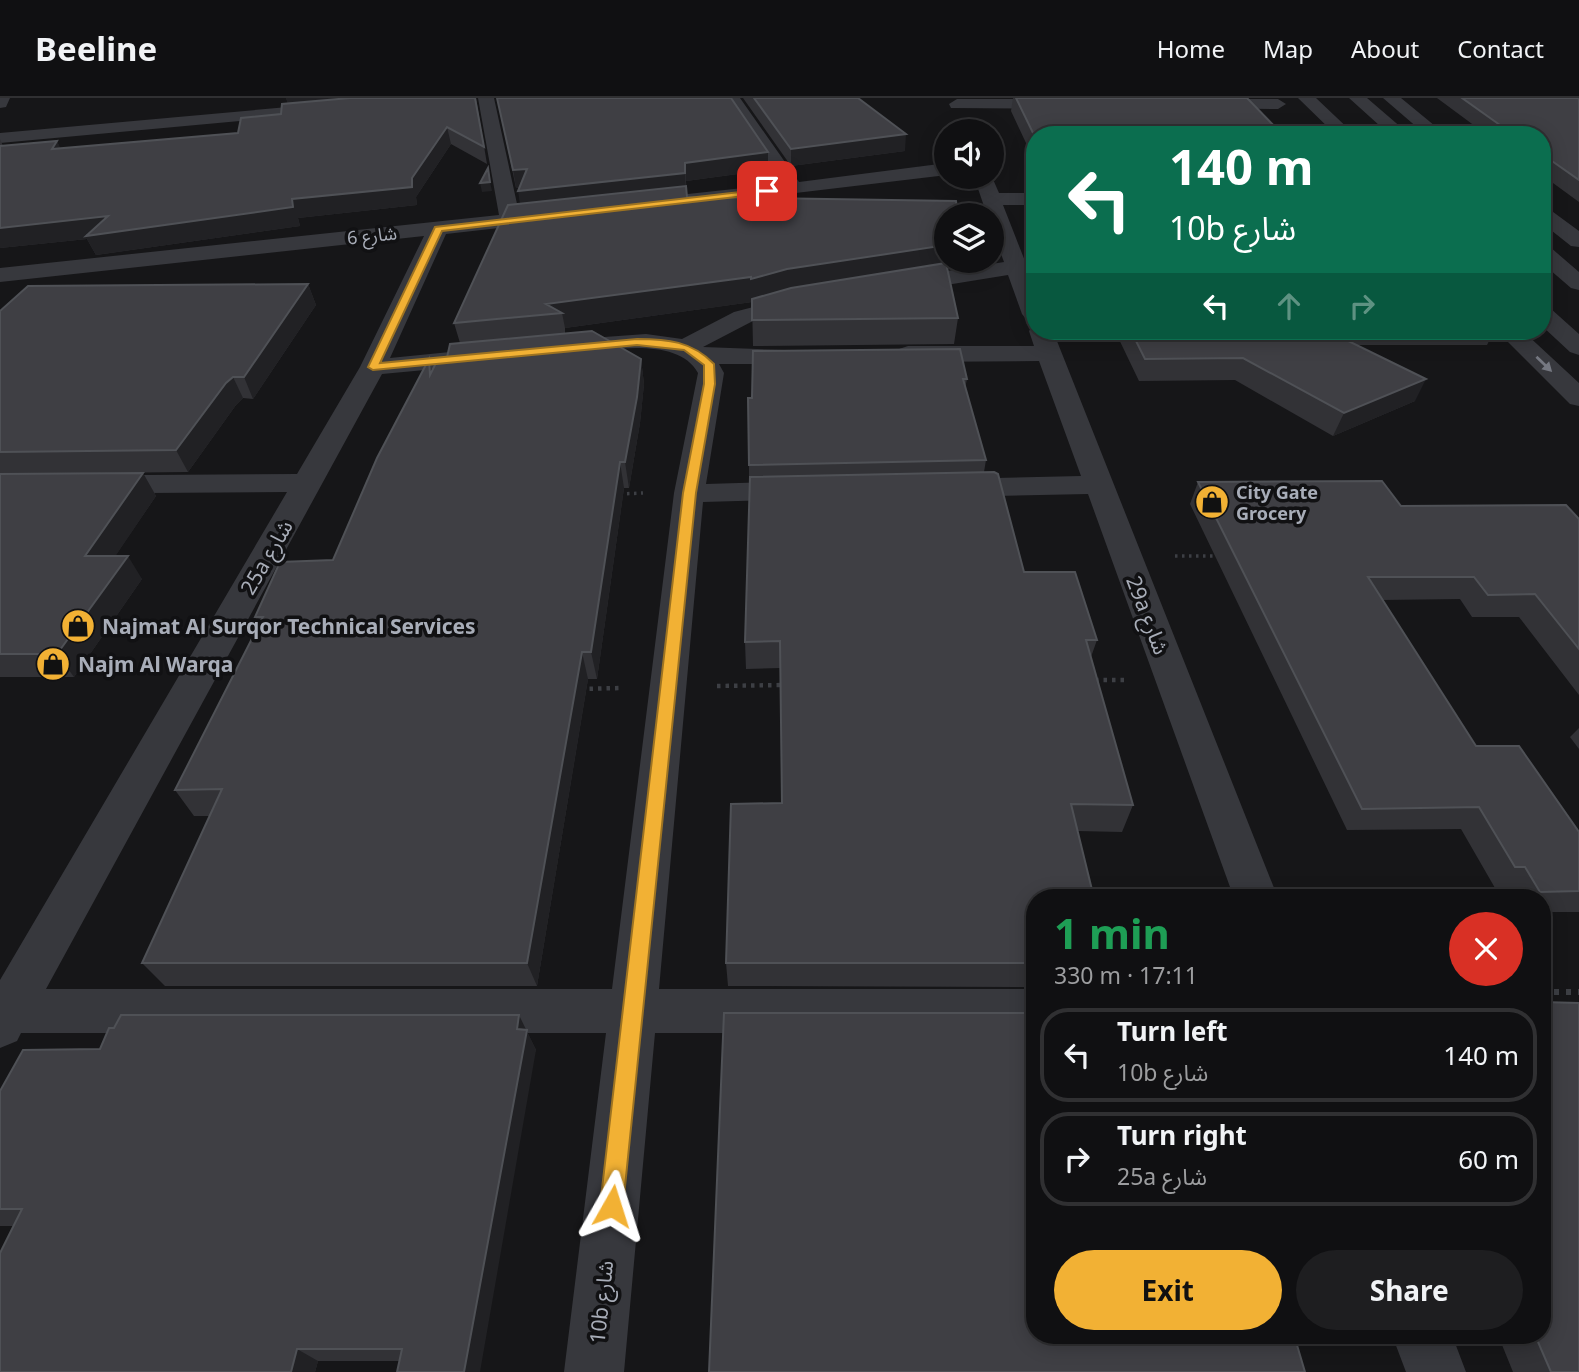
<!DOCTYPE html>
<meta charset="utf-8">
<style>
:root{--surface:#101012;--page:#1e1e20;--text:#f1f3f6;--muted:#9c9d9f;--line:#303032;--accent:#f2b134}
body{margin:0;font-family:"Noto Sans","Noto Sans Arabic",sans-serif;background:var(--page);color:var(--text);height:100vh;display:flex;flex-direction:column;font-size:26px;white-space:nowrap}
*{box-sizing:border-box;margin:0}
p{font-size:23px;color:var(--muted)}
.icon{flex:none;width:38px;height:38px;fill:none;stroke:currentColor;stroke-width:2;stroke-linecap:round;stroke-linejoin:round}
.map{position:relative;flex:1;overflow:hidden}
.drawer{position:absolute;left:1026px;top:791px;width:525px;height:455px;display:flex;flex-direction:column;background:var(--surface);border-radius:28px;box-shadow:0 4px 18px #0003,0 0 0 2px var(--line)}
.drawer>*{flex:none}
.top-card{position:absolute;left:1026px;top:28px;width:525px;height:214px;border-radius:28px;box-shadow:0 4px 18px #0003,0 0 0 2px var(--line);background:#0b6e4f;color:#fff;overflow:hidden}
.buttons{position:absolute;left:934px;top:21px;display:grid;gap:14px}
.buttons a{display:grid;place-items:center;width:70px;height:70px;border-radius:50%;background:var(--surface);box-shadow:0 4px 18px #0003,0 0 0 2px var(--line);font-size:35px}
.pin{position:absolute;display:grid;place-items:center;width:60px;height:60px;color:#fff;margin:-30px;border-radius:14px;box-shadow:0 4px 10px #0006}
.me{position:absolute;width:77px;margin:-38px;rotate:6deg;stroke-linejoin:round;filter:drop-shadow(0 0 5px #0008)}
.turn{display:flex;align-items:center;gap:24px;height:147px;padding:0 28px;font-size:32px}
.turn .icon{width:91px;height:91px;stroke-width:2.5}
.turn b{display:block;font-size:49px;line-height:60px}
.lanes{display:flex;align-items:center;height:66px;padding:0 28px;background:#0003;justify-content:center;gap:35px;direction:ltr}
.lanes .off{opacity:.35}
.round{display:grid;place-items:center;flex:none;width:74px;height:74px;border-radius:37px;background:var(--page)}
.summary{display:flex;align-items:center;justify-content:space-between;height:119px;padding:0 28px}
h1{font-size:42px;font-weight:700;line-height:52px;color:#1e9e55}
.action{display:flex;gap:14px;margin-top:auto;padding:14px 28px}
.action a{flex:1;height:80px;border-radius:42px;background:var(--accent);color:#111;font-size:28px;font-weight:700;line-height:80px;text-align:center}
.action a+a{background:var(--page);color:var(--text)}
ul{padding:0;list-style:none}
li{display:flex;align-items:center;gap:21px;height:94px;margin:0 14px 10px;padding:0 14px;border:4px solid var(--line);border-radius:28px}
li div{flex:1}
li b{display:block;font-size:26px}
li em{font-style:normal}
header{display:flex;align-items:center;gap:42px;box-sizing:border-box;height:98px;padding:0 35px;background:var(--surface);border-bottom:2px solid var(--line)}
header strong{font-size:33px}
nav{display:flex;gap:38px;margin-inline-start:auto;font-size:24px}
.map>svg:first-child{display:block}
</style>
<header>
<strong>Beeline</strong>
<nav><a>Home</a><a>Map</a><a>About</a><a>Contact</a></nav>
</header>
<div class="map">
<svg width="1579" height="1274" viewBox="0 0 1579 1274">
<rect width="100%" height="100%" fill="#161618"/>
<g fill="none" stroke-linecap="round" stroke-linejoin="round">
<path stroke="#3d3f44" stroke-width="3.5" stroke-dasharray="2.5 4.5" stroke-linecap="butt" d="M620 396 643 395
M1175 458H1218"/>
<path stroke="#3d3f44" stroke-width="4.5" stroke-dasharray="3.5 5" stroke-linecap="butt" d="M1095 582H1125
M717 588 785 587
M581 591 621 590"/>
<path stroke="#3d3f44" stroke-width="6" stroke-dasharray="5 7" stroke-linecap="butt" d="M1542 894H1579"/>
<path fill="#37383d" fill-rule="evenodd" d="M0 0H10L6 9 0 10Z
M478 0H494L519 115 558 114 561 118 558 122 551 124 446 136 390 260 500 249 509 252 513 257 509 262 500 265 382 276 46 891H612L674 395 698 275C677 236 600 253 563 258L554 255 550 250 554 245 563 242 646 236 682 241 734 214 803 196 811 198 815 203 811 208 751 224 703 249 814 253 818 258 814 263 805 266H719L724 275 706 386 802 383 813 386 817 392 813 398 802 401 703 404 659 891H1034V935H655L624 1274H564L606 935H21L17 943 0 950V882L287 394 0 396V378L297 376 360 269 424 138 0 184V170L499 117Z
M724 0H740L799 84 947 65V77L660 111 653 109 650 105 653 101 660 99 781 86Z
M1298 0H1316L1355 37H1336Z
M1349 0H1367L1410 37H1390Z
M1383 0H1401L1446 37H1426Z
M957 1H1066L1074 6 1066 11 951 10 949 6Z
M1200 1H1278L1286 6 1278 11 1194 10 1192 6Z
M333 5 341 10 339 14 0 45V35Z
M974 79H992L999 95H1034V107H1003L1034 186V223L1026 221 1022 216 1008 177 897 195 889 193 886 188 889 183 897 181 1004 164 992 132V117H987Z
M1542 109 1549 111 1579 133V149L1571 148 1542 125Z
M1542 147 1550 149 1579 174V192L1571 190 1542 165Z
M1542 208 1550 210 1579 236V257L1570 254 1542 228Z
M1034 227V233H1053L1278 800H1234L1088 396 950 399 939 396 935 390 939 384 950 381 1081 378 1039 263 908 264 899 261 895 256 899 251 908 248H1034L1029 233Z
M1497 233H1523L1579 285V308L1570 306Z
M1392 1237H1452L1466 1274H1406Z"/>
</g>
<path fill="#323236" d="M286 0H476L487 66 451 46 416 99 417 107 298 120 300 128 96 157 87 141 0 150V41L3 48 57 43 60 51 238 35 281 16 288 5Z
M497 0 768 54V72L686 83 687 99 947 163H962L961 168 947 171 958 220 954 246 753 248 752 204 565 230V235L641 261 644 286 640 325 629 390H624L597 581H588L537 888H165L142 865 210 718H194L175 692 259 527 255 519 333 462 429 261 432 273 446 264 460 245 454 225 520 105 519 90H516Z
M743 0H858L905 53 791 68Z
M1013 0H1247L1034 37V62L1011 13Z
M1437 0H1579V104L1542 77V37H1487Z
M308 186 316 207 253 301 243 300 236 307 188 374 0 376V213Z
M1115 233H1494L1487 247H1357L1415 303 1333 338 1235 282 1139 283Z
M967 281 965 290 986 362 984 374 1024 474 1097 542 1091 559 1133 707 1122 734 1077 733 1034 800V889L728 888 726 865 782 705 780 570 746 571 745 544 750 382H749V367L748 300Z
M143 375 156 398 115 458 142 481 74 579H0V376Z
M1198 384 1401 408 1579 421V597L1519 519H1472L1460 501 1382 502 1476 648 1579 734V814H1542V800H1511L1505 790H1495L1461 731 1347 732 1190 406Z
M1579 630V651L1570 639Z
M526 932 536 952 400 1263H318L315 1274H0L14 1128H0V993L100 951Z
M1498 1237H1542L1579 1274H1513Z"/>
<path fill="#212124" d="M286 0H368L288 7Z
M447 29 451 46 416 99 417 107 298 120 300 128 96 157 87 141 0 150V130L108 118 292 101 412 80Z
M906 36 905 53 791 68V51Z
M57 43 65 60 52 51Z
M768 54V72L686 83 685 65Z
M527 71 530 89 516 90 513 72Z
M685 75 688 123 521 111 518 93Z
M490 84 492 93 482 94 480 85Z
M947 147V163H962L961 168 787 196 752 204 565 230 562 215 546 206 751 179 787 171Z
M308 186 316 207 253 301 244 279Z
M641 261 644 286 640 325 629 390 625 364Z
M233 279 243 300 236 307 188 374 176 352 226 285Z
M1426 281 1415 303 1333 338 1344 315Z
M620 364 624 390 597 581 591 554Z
M143 375 156 398 100 481 85 458Z
M128 458 142 481 74 579 57 556Z
M582 554 588 581 537 888 527 865Z
M519 917 536 952 480 1274H464Z
M297 1251 318 1263 315 1274H291Z"/>
<path fill="#3f3f44" stroke="#4f5156" stroke-width="2" d="M350 0H475L484 49 447 29 412 80V89L292 101 293 109 86 138 108 118 0 130V48L57 43 52 51 238 35 241 20 281 16 282 6Z
M497 0H731L768 54 685 65V75L518 93 527 71 513 72Z
M754 0H858L906 36 791 51Z
M1016 0H1247L1283 37H1034Z
M1462 0H1579V82L1542 56V37H1514Z
M488 70 490 84 480 85Z
M686 88 687 99 956 103 958 117H947V147L787 171 751 181V179L546 206 562 215 454 225 508 107Z
M946 165 958 220 752 222V201L791 190Z
M308 186 244 279H233L226 285 176 352 0 354V213L28 188Z
M592 233 641 261 637 299 625 364H620L591 554H582L527 865H142L222 691 175 692 263 519H255L280 464 333 462 377 360 429 261 430 277 436 265 446 264 450 246Z
M1131 233H1328L1426 281 1344 315 1243 260 1145 261Z
M960 251 967 281H963L986 362 749 367 748 300H752L753 253Z
M994 374 998 376 1024 474H1075L1097 542H1086L1133 707 1071 706 1094 800H1034V865H726L731 706 782 705 780 543 745 544 750 379Z
M143 375 85 458H128L57 556H0V376Z
M1382 383 1401 408 1566 407 1579 421V551L1535 496 1488 497 1474 479H1368L1476 648H1519L1579 734V793L1540 794 1525 769H1515L1479 709 1362 711 1198 384Z
M1542 904 1579 905V1274H1551L1535 1237H1542Z
M724 915H1034V1237H1294L1305 1274H709Z
M121 917H519L517 931 527 932 464 1274H397L402 1251H297L291 1274H0V1155L22 1111H0V993L23 952 100 951 109 930H114Z"/>
<defs><path id="oneway-solid" d="M-6-.8H1V-3.2L6.5 0L1 3.2V.8H-6Z" transform="scale(1.75)"/></defs>
<use fill="#757881" href="#oneway-solid" transform="translate(1544 266) rotate(44)"/>
<path fill="#f2b134" stroke="#9d7322" stroke-width="2" d="M767 91 770 95 442 133 380 265 637 241C667 241 692 243 714 266L715 286 696 395 623 1108 620 1116 612 1119 604 1116 600 1108 683 395 704 286V267L684 252 637 247 373 272 368 269 435 129Z"/>
<defs>
<g id="shop-disc" transform="scale(1.75)"><circle r="9.5" fill="#f2b134" stroke="#111113"/><path d="M-5-2.5h2.3a2.7 3.5 0 0 1 5.4 0H5L5.5 6h-11ZM-1.5-2.5h3a1.5 2.3 0 0 0-3 0Z" fill="#111"/></g>
</defs>
<g fill-rule="evenodd">
<use href="#shop-disc" x="1212" y="404"/>
<use href="#shop-disc" x="78" y="528"/>
<use href="#shop-disc" x="53" y="566"/>
</g>
<g text-anchor="middle" dominant-baseline="central" stroke-width="7" stroke-linejoin="round" paint-order="stroke">
<g font-size="18" fill="#a8adb8" stroke="#111113">
<text transform="translate(372 137) rotate(-6)">شارع 6</text>
</g>
<g font-size="18" font-weight="bold" fill="#a8adb8" stroke="#111113" text-anchor="start">
<text x="1236" y="394">City Gate<tspan x="1236" dy="21">Grocery</tspan></text>
</g>
<g font-size="21" fill="#a8adb8" stroke="#111113">
<text transform="translate(266 459) rotate(-60)">25a شارع</text>
<text transform="translate(1148 517) rotate(69)">29a شارع</text>
<text transform="translate(601 1204) rotate(-84)">10b شارع</text>
</g>
<g font-size="21" font-weight="bold" fill="#a8adb8" stroke="#111113" text-anchor="start">
<text x="102" y="528">Najmat Al Surqor Technical Services</text>
<text x="78" y="566">Najm Al Warqa</text>
</g>
</g>
</svg>
<div class="buttons">
<a><svg class="icon" aria-label="sound" viewBox="0 0 24 24"><path d="M4 9h4l5-4v14l-5-4H4zM17 9q2 3 0 6"/></svg></a>
<a><svg class="icon" aria-label="layers" viewBox="0 0 24 24"><path d="M12 4l9 5-9 5-9-5zM3 14l9 5 9-5"/></svg></a>
</div>
<div class="pin" style="left:767px;top:93px;background:#d93025"><svg class="icon" aria-label="arrive" viewBox="0 0 24 24"><path d="M6 21V4h12l-3 4 3 4H6"/></svg></div>
<svg class="me" style="left:612px;top:1108px" viewBox="-20 -20 40 40"><path d="M0-17L14 15 0 8-14 15z" fill="#f2b134" stroke="#fff" stroke-width="4"/></svg>
<div class="top-card">
<div class="turn"><svg class="icon" aria-label="left" viewBox="0 0 24 24"><path d="M17 20v-9H6M10 6l-5 5 5 5"/></svg><div><b>140 m</b>10b شارع</div></div>
<div class="lanes"><svg class="icon" aria-label="left" viewBox="0 0 24 24"><path d="M17 20v-9H6M10 6l-5 5 5 5"/></svg><svg class="icon off" aria-label="ahead" viewBox="0 0 24 24"><path d="M12 20V5M6 11l6-6 6 6"/></svg><svg class="icon off" aria-label="right" viewBox="0 0 24 24"><path d="M7 20v-9h11M14 6l5 5-5 5"/></svg></div>
</div>
<section class="drawer">
<div class="summary"><div><h1>1 min</h1><p>330 m · 17:11</p></div><a class="round" style="background:#d93025;color:#fff"><svg class="icon" aria-label="close" viewBox="0 0 24 24"><path d="M6 6l12 12M18 6L6 18"/></svg></a></div>
<ul>
<li><svg class="icon" aria-label="left" viewBox="0 0 24 24"><path d="M17 20v-9H6M10 6l-5 5 5 5"/></svg><div><b>Turn left</b><p>10b شارع</p></div><em>140 m</em></li>
<li><svg class="icon" aria-label="right" viewBox="0 0 24 24"><path d="M7 20v-9h11M14 6l5 5-5 5"/></svg><div><b>Turn right</b><p>25a شارع</p></div><em>60 m</em></li>
</ul>
<div class="action"><a>Exit</a><a>Share</a></div>
</section>
</div>
